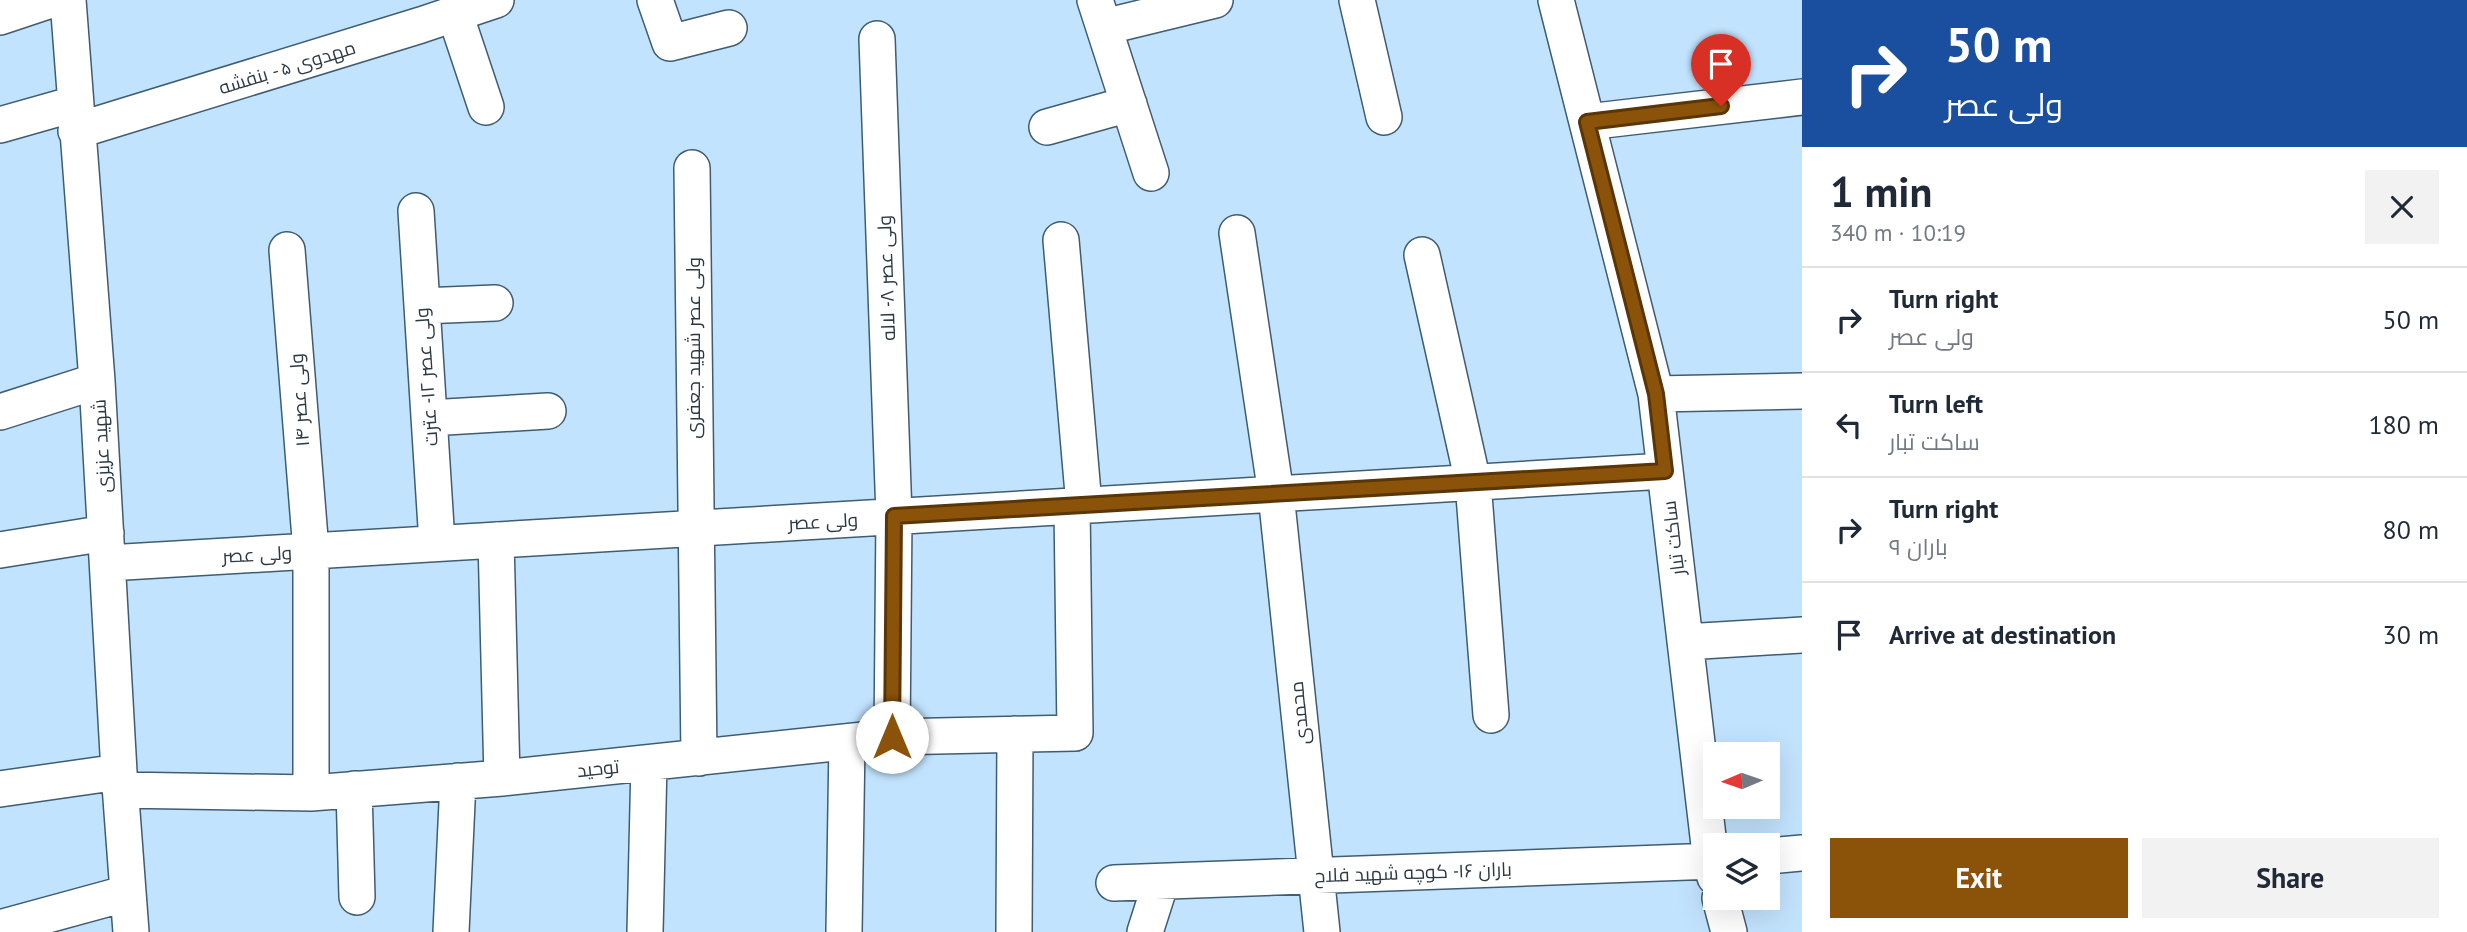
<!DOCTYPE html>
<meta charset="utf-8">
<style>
:root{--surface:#fff;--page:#f2f2f3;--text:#1f2937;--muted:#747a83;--line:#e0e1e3;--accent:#8b5209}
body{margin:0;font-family:"PT Sans",Cairo,sans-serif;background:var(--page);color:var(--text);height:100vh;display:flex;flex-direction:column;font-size:26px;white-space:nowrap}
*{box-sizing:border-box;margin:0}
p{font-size:23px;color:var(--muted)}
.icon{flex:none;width:38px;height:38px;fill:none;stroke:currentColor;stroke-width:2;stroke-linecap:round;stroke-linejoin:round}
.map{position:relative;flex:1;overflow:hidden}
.panel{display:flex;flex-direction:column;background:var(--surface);width:665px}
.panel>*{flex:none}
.hud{background:#1a4fa0;color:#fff;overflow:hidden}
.needle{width:46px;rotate:268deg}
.controls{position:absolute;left:1703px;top:742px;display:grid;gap:14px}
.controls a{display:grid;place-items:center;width:77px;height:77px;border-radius:0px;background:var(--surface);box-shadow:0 7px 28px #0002;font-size:35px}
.pin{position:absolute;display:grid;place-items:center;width:60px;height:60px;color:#fff;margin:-72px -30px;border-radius:50% 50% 50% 0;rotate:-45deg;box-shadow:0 0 7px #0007}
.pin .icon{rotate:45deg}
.me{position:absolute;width:77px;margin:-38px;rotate:0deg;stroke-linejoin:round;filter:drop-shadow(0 0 5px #0008)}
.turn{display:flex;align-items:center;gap:24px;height:147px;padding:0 28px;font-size:32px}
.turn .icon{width:91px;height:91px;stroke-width:2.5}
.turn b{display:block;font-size:49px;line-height:60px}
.round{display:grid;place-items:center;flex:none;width:74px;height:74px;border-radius:0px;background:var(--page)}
.head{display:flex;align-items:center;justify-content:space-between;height:119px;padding:0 28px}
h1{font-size:42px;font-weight:800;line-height:52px}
.cta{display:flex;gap:14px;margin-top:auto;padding:14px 28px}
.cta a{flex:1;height:80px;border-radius:0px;background:var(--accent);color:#fff;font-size:28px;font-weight:800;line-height:80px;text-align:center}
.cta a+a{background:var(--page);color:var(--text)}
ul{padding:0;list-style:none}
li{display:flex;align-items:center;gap:21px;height:105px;padding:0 28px;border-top:2px solid var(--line)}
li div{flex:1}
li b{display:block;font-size:26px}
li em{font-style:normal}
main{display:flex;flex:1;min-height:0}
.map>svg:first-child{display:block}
</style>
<main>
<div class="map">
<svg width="1802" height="932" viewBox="0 0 1802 932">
<rect width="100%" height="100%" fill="#c2e3fe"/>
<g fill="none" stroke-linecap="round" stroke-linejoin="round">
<g stroke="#3f5c73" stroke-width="38">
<path id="minor" d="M68 0 97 381 119 772 131 932
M655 0 670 43 729 28
M1095 0 1151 173
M1357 0 1384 117
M1556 0 1656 394 1711 862 1715 877
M455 14 486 107
M0 17 51 0
M1104 27 1215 0
M877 39 894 516 892 737
M1587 122 1802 97
M0 125 74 104
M1047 127 1129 104
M76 131 421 25 496 0
M692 168 699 758
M416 211 437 543
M1237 233 1276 494 1322 932
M1061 240 1084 505
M287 250 311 551V793
M1422 255 1473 482 1491 715
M422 306 495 303
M1656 394 1802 391
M0 412 97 381
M429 418 548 411
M496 540 502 778
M0 550 106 533
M108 563 1665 471
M1685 642 1802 635
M0 789 119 772
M354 789 357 897
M120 790 311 793 502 778 892 737 1075 733 1072 506
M1768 856 1802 853
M1114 883 1715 861
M1720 898 1729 932
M0 928 128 893
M451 932 458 781
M645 932 649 763
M844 932 847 742
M1014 932 1015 734
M1145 932 1161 882"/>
</g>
<use href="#minor" stroke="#fff" stroke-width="35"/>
</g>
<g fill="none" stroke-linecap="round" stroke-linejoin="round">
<g stroke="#5a3506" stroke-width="18">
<path id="route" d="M892 737 894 516 1665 471 1656 394 1587 122 1721 106"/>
</g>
<use href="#route" stroke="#8b5209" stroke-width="12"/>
</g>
<g text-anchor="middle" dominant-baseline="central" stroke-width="5" stroke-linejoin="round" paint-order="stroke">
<g font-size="19" fill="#2c3944" stroke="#fff">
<text transform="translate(287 67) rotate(-17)">مهدوی ۵ - بنفشه</text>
<text transform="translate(886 278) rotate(-92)">ولی عصر ۸- لاله</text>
<text transform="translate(693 348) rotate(-90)">ولی عصر شهید جعفری</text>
<text transform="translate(426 377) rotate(-94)">ولی عصر ۱۲- عترت</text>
<text transform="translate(299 400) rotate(-94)">ولی عصر ۱۴</text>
<text transform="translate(101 446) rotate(-93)">شهید عزیزی</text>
<text transform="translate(823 521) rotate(-3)">ولی عصر</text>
<text transform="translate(1673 538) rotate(-97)">ساکت تبار</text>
<text transform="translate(257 554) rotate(-3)">ولی عصر</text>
<text transform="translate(1299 713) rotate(-96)">محمدی</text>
<text transform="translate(598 768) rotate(-6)">توحید</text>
<text transform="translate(1413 872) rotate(-2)">باران ۱۶- کوچه شهید فلاح</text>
</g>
</g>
</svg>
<div class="controls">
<a><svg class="needle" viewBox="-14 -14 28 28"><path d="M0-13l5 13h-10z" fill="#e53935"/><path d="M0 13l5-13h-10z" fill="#747a83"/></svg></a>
<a><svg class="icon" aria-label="layers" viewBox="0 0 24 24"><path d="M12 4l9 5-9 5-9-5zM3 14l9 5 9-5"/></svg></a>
</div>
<div class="pin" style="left:1721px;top:106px;background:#d93025"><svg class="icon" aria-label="arrive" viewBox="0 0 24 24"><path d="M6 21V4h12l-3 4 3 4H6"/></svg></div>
<svg class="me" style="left:892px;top:737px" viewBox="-20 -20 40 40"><circle r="19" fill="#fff"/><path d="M0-13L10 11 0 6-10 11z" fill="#8b5209"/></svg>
</div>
<section class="panel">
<div class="hud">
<div class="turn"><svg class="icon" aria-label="right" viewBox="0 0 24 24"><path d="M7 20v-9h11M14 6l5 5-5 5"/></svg><div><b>50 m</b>ولی عصر</div></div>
</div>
<div class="head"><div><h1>1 min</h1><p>340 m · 10:19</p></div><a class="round"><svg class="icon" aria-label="close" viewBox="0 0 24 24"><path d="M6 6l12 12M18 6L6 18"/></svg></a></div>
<ul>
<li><svg class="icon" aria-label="right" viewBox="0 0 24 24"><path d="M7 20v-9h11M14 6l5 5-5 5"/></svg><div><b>Turn right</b><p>ولی عصر</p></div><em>50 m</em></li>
<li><svg class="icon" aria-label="left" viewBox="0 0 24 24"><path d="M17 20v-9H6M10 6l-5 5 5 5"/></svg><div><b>Turn left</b><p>ساکت تبار</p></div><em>180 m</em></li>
<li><svg class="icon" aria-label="right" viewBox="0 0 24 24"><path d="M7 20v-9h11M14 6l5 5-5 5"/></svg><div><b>Turn right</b><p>باران ۹</p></div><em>80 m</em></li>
<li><svg class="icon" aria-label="arrive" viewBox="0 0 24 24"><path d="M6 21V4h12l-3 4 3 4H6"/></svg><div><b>Arrive at destination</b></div><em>30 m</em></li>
</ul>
<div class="cta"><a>Exit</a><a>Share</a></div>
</section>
</main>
